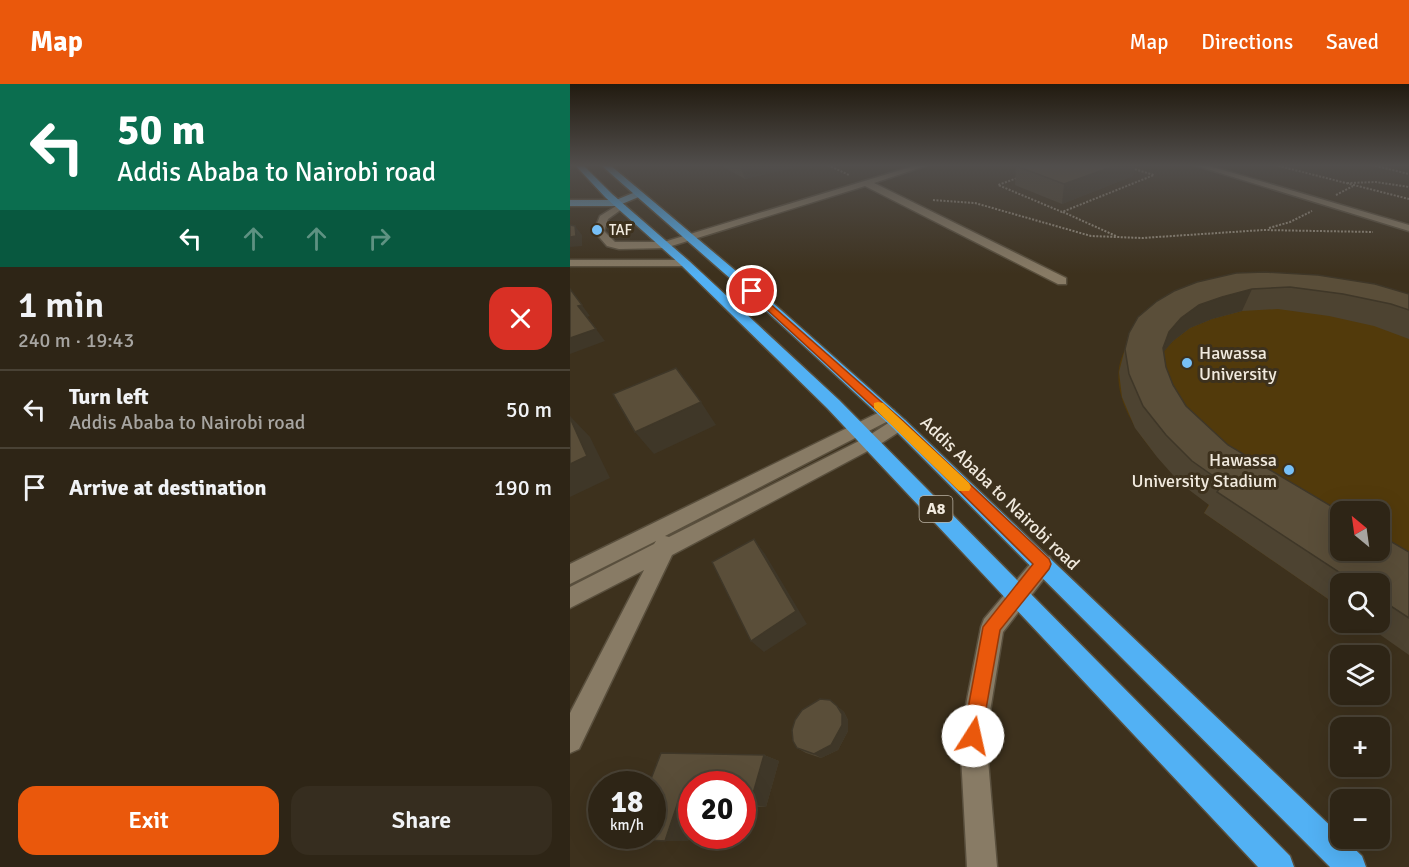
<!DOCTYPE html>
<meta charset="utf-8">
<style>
:root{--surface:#2e2516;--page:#362d1f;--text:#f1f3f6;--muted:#a7a5a1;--line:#494235;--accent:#ea580c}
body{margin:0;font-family:Signika,sans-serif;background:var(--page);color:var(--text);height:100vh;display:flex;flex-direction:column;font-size:22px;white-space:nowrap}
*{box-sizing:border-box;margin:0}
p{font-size:20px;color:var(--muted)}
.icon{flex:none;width:33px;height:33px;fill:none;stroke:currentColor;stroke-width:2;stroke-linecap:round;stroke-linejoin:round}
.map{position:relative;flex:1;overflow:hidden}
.side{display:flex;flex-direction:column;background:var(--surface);width:570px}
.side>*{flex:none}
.guide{background:#0b6e4f;color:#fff;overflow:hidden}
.needle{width:39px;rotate:331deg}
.buttons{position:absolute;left:760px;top:417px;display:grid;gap:12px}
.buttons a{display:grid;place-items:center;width:60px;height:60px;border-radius:12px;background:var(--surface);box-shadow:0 6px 24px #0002,0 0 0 2px var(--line);font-size:30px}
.speed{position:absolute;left:18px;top:687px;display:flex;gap:12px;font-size:30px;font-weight:700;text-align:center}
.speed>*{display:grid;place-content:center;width:78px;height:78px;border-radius:50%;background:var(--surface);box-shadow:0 6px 24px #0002,0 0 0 2px var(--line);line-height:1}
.speed small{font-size:15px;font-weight:400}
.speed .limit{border:9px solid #d22;background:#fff;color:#111}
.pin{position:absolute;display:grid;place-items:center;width:51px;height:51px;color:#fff;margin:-26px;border:3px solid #fff;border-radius:50%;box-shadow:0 2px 6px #0007}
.me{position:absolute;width:66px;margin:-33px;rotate:10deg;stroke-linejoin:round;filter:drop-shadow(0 0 4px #0008)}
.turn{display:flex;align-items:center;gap:21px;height:126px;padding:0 18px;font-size:27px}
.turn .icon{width:78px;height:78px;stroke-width:2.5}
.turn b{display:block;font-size:42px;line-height:51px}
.lanes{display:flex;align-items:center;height:57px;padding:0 18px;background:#0003;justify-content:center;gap:30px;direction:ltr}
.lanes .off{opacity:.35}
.round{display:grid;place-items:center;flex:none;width:63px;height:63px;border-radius:18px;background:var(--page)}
.headline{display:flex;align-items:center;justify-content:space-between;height:102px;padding:0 18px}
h1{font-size:36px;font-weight:600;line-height:45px}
.cta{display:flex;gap:12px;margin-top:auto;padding:12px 18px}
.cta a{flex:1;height:69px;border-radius:18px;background:var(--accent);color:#fff;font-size:24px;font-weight:600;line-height:69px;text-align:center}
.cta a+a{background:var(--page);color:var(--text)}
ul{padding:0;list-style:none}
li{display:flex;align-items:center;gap:18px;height:78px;padding:0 18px;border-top:2px solid var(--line)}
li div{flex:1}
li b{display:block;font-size:22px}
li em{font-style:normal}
header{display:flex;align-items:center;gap:36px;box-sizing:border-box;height:84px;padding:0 30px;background:var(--accent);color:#fff}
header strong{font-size:28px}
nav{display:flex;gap:33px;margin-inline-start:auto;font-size:21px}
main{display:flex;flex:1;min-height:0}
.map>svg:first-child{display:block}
</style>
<header>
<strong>Map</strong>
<nav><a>Map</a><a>Directions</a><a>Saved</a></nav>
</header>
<main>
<section class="side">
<div class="guide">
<div class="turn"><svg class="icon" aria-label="left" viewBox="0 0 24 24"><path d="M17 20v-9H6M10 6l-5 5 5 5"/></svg><div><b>50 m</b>Addis Ababa to Nairobi road</div></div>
<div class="lanes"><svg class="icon" aria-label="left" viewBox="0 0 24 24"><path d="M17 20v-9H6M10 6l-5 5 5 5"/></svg><svg class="icon off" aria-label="ahead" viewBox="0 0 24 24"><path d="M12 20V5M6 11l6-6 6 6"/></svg><svg class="icon off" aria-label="ahead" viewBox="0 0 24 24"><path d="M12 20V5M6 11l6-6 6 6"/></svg><svg class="icon off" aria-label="right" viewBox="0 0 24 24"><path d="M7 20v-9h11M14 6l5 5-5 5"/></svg></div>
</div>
<div class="headline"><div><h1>1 min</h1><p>240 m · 19:43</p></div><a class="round" style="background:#d93025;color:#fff"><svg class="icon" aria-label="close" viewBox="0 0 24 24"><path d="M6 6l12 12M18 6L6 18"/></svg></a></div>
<ul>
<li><svg class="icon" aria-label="left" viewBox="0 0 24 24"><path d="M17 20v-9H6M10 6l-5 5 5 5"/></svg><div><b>Turn left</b><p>Addis Ababa to Nairobi road</p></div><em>50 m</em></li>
<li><svg class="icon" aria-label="arrive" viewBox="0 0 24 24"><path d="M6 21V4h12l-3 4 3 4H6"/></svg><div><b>Arrive at destination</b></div><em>190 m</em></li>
</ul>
<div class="cta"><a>Exit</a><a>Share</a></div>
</section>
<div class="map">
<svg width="839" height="783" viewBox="0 0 839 783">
<rect width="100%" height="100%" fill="#3d311d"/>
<path fill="#523a0b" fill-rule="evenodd" d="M637 215 839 234V571L810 538V500H771V524L634 429 639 420C599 390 517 312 561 257 568 248 624 222 637 215ZM771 428H810V466H771Z"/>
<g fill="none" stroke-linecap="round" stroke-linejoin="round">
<g stroke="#594f3d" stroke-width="3">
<path id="minor" d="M347 81H358L304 99 496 194V200H488L295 102 95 164 49 165 37 162 24 147 30 132 51 119 56 122 38 135 34 147 45 158H94Z
M624 81H636L839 141V147Z
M0 176H115L121 179 115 182H0Z
M318 324 324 326 326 330 324 334 95 452 99 453 295 354 323 336H335L337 340 335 344 307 362 102 471 9 665 0 669V629L74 486 0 524V503L84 460 86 457 0 500V480Z
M473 471 480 473 483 480 480 487 433 548 416 652 427 783H397L390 652 411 543 414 535 466 473Z"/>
</g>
<g stroke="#594f3d" stroke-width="3">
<path id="major" d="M68 107 73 110 71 112 47 122H0V116H46Z"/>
</g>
<g stroke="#594f3d" stroke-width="3">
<path id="highway" d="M5 81H13L42 110 119 177 269 316 720 772 724 783H688L257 324 111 181 36 114Z
M31 81H40L186 204 335 336 792 772 796 783H760L323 344 178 210Z"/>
</g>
<path stroke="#988f7f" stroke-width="2" stroke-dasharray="2 1.5" stroke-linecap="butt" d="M258 81 279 91
M705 81 839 115
M802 81 839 90
M450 93 428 101 492 128 584 91 551 81
M777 99 806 98 839 103
M766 111 783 102
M363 116 405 119 521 152 572 154 693 146 803 148
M493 128 546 152
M699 144 720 138 742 127"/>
<use href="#minor" fill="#887b65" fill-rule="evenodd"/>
<use href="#major" fill="#689bbb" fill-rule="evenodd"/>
<use href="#highway" fill="#52b1f4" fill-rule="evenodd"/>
</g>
<path fill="#4d4331" d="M150 81H252L239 84 235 81 175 95Z
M450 81H565L563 92 492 120 445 101 446 82Z
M627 198 839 210V255L804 242 759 232 708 225 672 227 642 235 620 244 603 257 594 267 596 283 603 301 616 322 658 361 839 468V571L792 538H810V500H771V524L634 429 639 421 610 399 587 373 565 344 552 313 549 288 559 249Z
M267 622 274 628 278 636V647L268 666 251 674 236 669 227 664Z
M194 671 209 677 196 723 172 722V700H122V746L118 757 82 700Z"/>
<path fill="#3f3728" d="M170 81H235L175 95Z
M238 81H252L239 84Z
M547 81H565L563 92 492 120 494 100Z
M5 142 12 151V162L0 163V153Z
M0 205 20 232 17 233 8 222Z
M682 205 672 227 642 235 620 244 603 257 591 271 599 248 611 234 629 221 652 213Z
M26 245 35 257 0 270V254Z
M131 318 146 341 84 370 65 348Z
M0 332 20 353 40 394 0 413Z
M184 455 195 470 237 540 194 568 181 557Z
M267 622 274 628 278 636V647L268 666 251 674 244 670Z
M194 671 209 677 196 723 180 720Z
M108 718 122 720V746L118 757H95Z"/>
<path fill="#5a4e39" stroke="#3f3728" stroke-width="1.5" d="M450 81H547L494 100 446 82Z
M0 141 5 142 6 152 0 153Z
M695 188 748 191 805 200 839 210V226L821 220 773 210 720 203 682 205 652 213 629 221 611 234 599 248 593 264 596 283 603 301 616 322 658 361 771 428V466H810V451L839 468V534L810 515V500H787L647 408 653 399 622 377 596 351 573 322 559 290 555 265 559 249 568 233 587 217 604 207 627 198 666 189Z
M0 205 12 221 8 222 26 245 0 254Z
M106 284 131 318 65 348 43 310Z
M0 334 17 372 0 380Z
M184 455 226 527 181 557 142 478Z
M250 615 260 616 267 622 272 630V641L261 661 244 670 227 664 223 657 222 646 225 636 232 626Z
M91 669 194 671 180 720 172 719V700H122V718H108L95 757 57 755 58 752H82V700H79Z"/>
<linearGradient id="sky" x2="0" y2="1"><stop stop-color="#221b10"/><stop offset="0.43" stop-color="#514e4c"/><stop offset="1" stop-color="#514e4c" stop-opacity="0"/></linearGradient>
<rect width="839" height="190" fill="url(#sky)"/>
<path fill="#ea580c" stroke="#983908" stroke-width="1.5" d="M182 204 333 337 479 475 481 480 479 485 430 546 410 659 403 662 396 659 393 652 413 543 463 480 325 343 179 209 177 207Z"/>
<path fill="#f59e0b" d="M308 318 313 319 399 399 401 403 399 407H389L304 324V319Z"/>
<g fill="#77c0f7" stroke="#3d311d" stroke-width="2">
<circle cx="27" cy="146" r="6"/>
<circle cx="617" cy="279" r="6"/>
<circle cx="719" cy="386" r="6"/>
</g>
<g text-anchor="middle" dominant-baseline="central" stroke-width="6" stroke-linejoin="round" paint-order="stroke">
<g font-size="15" fill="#f1eade" stroke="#3d311d" text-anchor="start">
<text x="39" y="146">TAF</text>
</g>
<rect fill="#3d311d" stroke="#bbb2a4" stroke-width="1.5" x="349.5" y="412" width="33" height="26" rx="4.5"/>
<g font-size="16" font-weight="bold" fill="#f1eade">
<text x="366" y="425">A8</text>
</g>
<g font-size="18" fill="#f1eade" stroke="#3d311d" text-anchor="start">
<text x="629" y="269">Hawassa<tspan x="629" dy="21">University</tspan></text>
<text x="707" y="376" text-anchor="end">Hawassa<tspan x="707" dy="21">University Stadium</tspan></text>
</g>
<g font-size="18" fill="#f1eade" stroke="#3d311d">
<text transform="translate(430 409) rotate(44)">Addis Ababa to Nairobi road</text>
</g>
</g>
</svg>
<div class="buttons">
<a><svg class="needle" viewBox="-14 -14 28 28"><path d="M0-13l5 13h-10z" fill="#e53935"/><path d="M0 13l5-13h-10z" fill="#a7a5a1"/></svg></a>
<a><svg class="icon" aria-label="search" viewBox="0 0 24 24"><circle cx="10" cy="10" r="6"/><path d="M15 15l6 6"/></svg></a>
<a><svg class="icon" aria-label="layers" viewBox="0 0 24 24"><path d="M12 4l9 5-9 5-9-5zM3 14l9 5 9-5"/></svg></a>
<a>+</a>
<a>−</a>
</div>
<div class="speed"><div>18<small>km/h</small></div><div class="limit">20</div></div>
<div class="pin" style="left:182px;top:207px;background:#d93025"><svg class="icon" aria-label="arrive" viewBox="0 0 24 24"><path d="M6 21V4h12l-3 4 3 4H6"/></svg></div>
<svg class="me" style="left:403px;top:652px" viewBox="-20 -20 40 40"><circle r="19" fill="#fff"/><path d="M0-13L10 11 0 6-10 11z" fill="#ea580c"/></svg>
</div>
</main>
